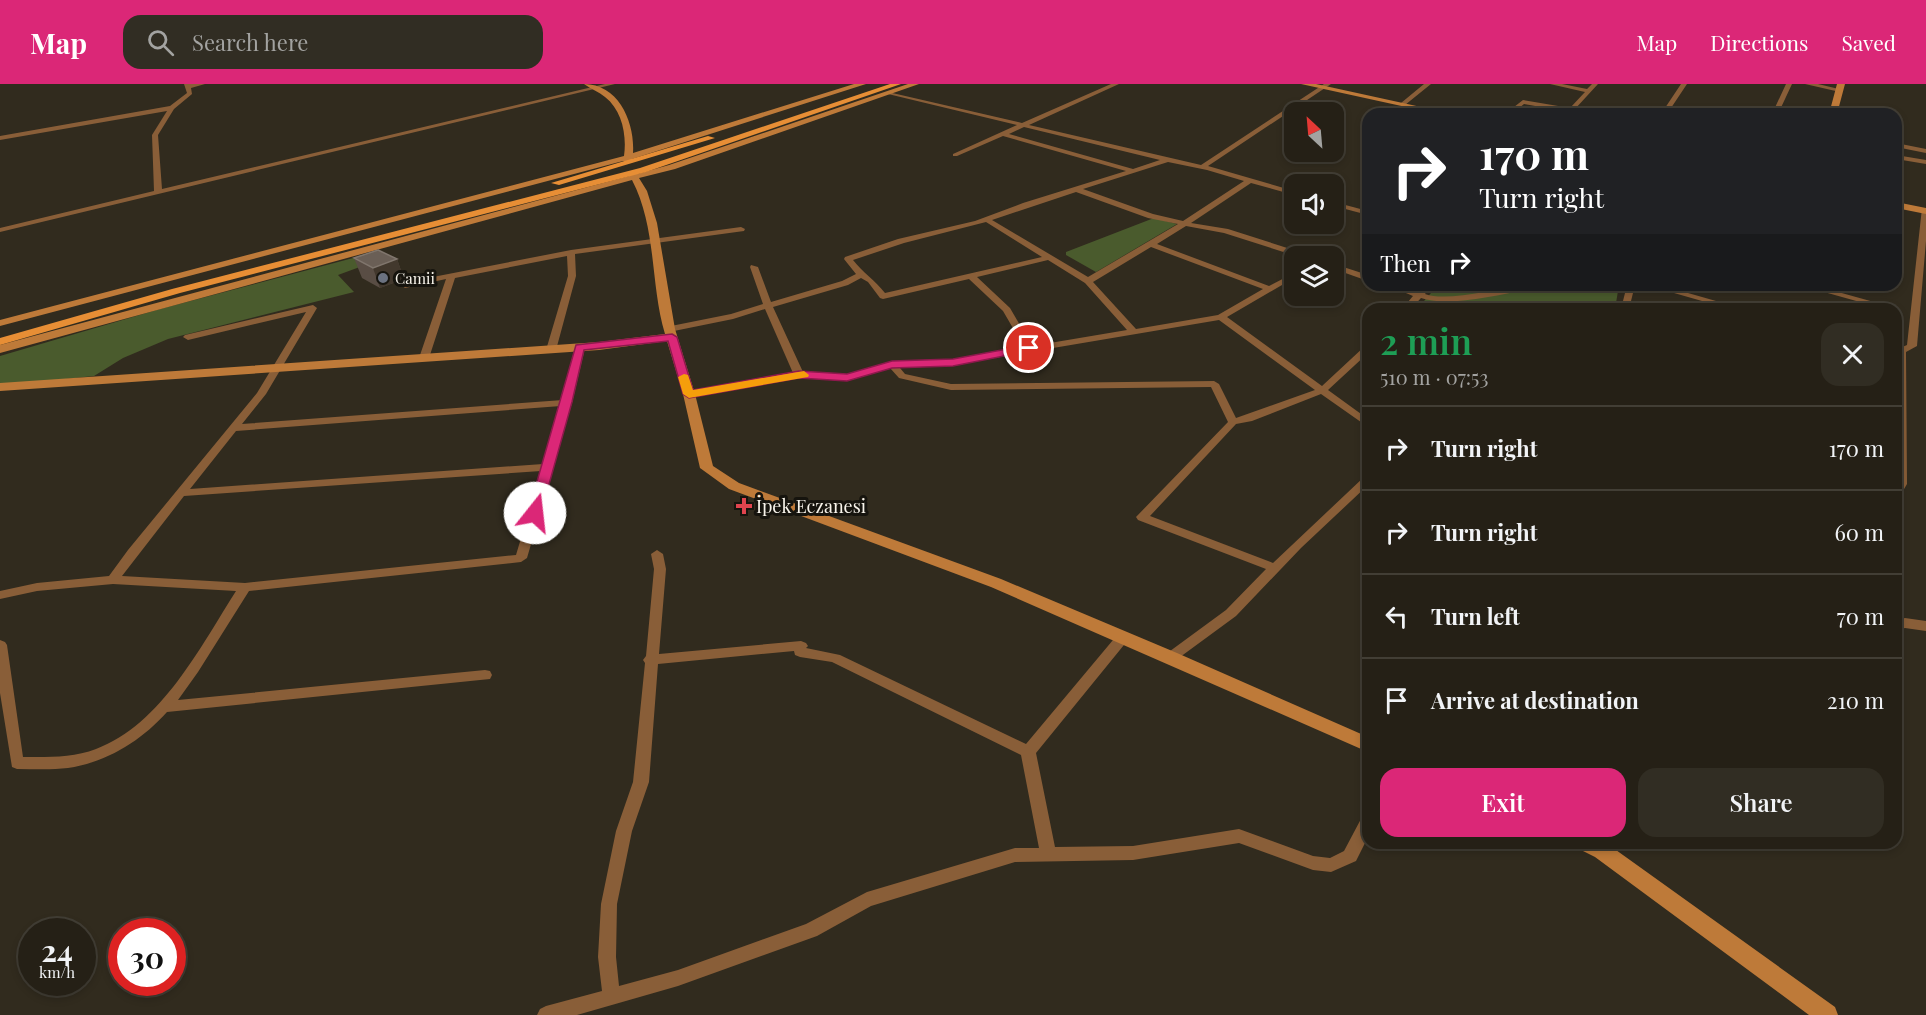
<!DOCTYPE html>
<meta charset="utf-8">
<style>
:root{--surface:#252016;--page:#312d23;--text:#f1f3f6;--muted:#a3a3a1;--line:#423e35;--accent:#db2777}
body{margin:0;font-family:"Playfair Display",serif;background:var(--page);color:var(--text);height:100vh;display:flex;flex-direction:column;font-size:22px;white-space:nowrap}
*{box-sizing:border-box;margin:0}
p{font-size:20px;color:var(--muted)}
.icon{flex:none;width:33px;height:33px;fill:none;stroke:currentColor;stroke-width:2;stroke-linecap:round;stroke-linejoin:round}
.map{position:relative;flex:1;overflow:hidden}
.drawer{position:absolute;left:1362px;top:219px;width:540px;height:546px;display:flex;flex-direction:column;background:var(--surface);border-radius:18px;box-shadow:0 3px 9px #0003,0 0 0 2px var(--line)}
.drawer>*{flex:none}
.guide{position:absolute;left:1362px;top:24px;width:540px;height:183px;border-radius:18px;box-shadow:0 3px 9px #0003,0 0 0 2px var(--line);background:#202124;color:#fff;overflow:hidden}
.needle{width:39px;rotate:334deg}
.fabs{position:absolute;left:1284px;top:18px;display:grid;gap:12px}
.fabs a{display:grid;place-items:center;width:60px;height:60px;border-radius:12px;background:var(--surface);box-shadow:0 3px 9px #0003,0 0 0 2px var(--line);font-size:30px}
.speed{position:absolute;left:18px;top:834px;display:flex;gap:12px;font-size:30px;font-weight:700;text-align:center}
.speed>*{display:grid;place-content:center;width:78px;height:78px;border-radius:50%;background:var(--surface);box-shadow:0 3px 9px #0003,0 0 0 2px var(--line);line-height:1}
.speed small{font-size:15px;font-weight:400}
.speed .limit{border:9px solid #d22;background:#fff;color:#111}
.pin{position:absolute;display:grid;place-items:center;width:51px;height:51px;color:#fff;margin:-26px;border:3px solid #fff;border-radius:50%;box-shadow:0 2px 6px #0007}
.me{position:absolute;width:66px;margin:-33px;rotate:16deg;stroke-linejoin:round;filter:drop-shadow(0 0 4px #0008)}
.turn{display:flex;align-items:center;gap:21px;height:126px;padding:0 18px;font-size:27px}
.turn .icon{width:78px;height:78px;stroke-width:2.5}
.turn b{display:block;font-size:42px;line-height:51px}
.then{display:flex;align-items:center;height:57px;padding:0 18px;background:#0003;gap:12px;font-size:22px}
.round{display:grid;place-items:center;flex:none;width:63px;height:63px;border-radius:18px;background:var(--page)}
.head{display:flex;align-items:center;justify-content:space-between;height:102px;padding:0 18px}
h1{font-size:36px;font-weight:600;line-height:45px;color:#1e9e55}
.button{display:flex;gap:12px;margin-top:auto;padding:12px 18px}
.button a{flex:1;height:69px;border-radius:18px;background:var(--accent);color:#fff;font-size:24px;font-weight:600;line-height:69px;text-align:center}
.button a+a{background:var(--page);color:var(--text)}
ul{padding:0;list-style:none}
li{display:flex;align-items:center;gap:18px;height:84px;padding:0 18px;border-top:2px solid var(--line)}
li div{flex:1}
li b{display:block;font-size:22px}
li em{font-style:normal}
header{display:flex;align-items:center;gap:36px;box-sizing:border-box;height:84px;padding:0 30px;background:var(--accent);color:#fff}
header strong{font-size:28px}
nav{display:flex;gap:33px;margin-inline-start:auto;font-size:21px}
.search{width:420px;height:54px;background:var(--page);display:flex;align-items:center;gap:15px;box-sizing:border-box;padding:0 21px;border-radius:18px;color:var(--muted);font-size:22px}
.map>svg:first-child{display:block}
</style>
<header>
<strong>Map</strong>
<div class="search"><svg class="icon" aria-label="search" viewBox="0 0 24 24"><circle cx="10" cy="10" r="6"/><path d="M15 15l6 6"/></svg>Search here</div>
<nav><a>Map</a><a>Directions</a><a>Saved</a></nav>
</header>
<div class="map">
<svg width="1926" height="931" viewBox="0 0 1926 931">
<rect width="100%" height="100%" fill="#312b1e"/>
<path fill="#4a5b2d" d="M1154 134 1177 140 1096 188 1066 171V168Z
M372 169 376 177 338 191 354 208 168 255 123 274 94 292 0 302V272L160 225Z
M1438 201H1619L1615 225H1417Z"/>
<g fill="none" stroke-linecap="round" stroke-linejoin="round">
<path fill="#895e38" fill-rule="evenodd" d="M184 0H205L191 4 192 10 174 25 158 51 162 105 605 0H615L0 148V144L154 107 152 51 167 27 0 56V52L170 22 187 9Z
M1111 0H1119L1029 41 1201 81 1324 0H1331L1208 82 1294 107V111L1251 99 1191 139 1228 145 1306 170 1307 172H1296L1224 149 1186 142 1157 160 1269 202 1294 189V194L1227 233 1322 302 1365 262 1368 261V269L1328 306 1368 335V343L1321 310 1252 337 1236 340 1150 432 1273 479 1364 393 1368 392V401L1301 464 1236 532 1176 576H1166L1164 573 1166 570 1226 526 1266 485 1138 436 1136 433 1228 338 1211 303 951 306 899 294 890 284 847 296 799 294 689 313 685 312V308L793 289 765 225 733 235 669 248 664 245 666 243 731 230 763 220 750 183 751 181 758 183 771 218 842 197 856 190 844 175 845 173 898 155 975 137 1023 119 1126 87 1003 52 957 72H953V70L1017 41 888 10V8L1022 39ZM1024 43 1160 76 1133 85 1009 50ZM1168 78 1207 86 1244 97 1183 137 1153 130 1083 105ZM1076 108 1148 134 1178 140 1088 193 992 136ZM986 138 1042 173 885 209C875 196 863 189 853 176L904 159ZM1151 163 1263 205 1218 231 1136 245 1093 198ZM1048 176 1085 199 1127 246 1032 262 1010 224 977 193ZM861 194 868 198 880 214 883 215 969 195 1003 227 1024 263 953 275 892 278 847 290 803 288 773 223 848 201ZM1219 236 1315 306 1236 334 1219 300 1214 297 951 300 905 290 900 284 953 281Z
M1424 0H1431L1405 21H1401V19Z
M1550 0H1562L1587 5 1592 0H1598L1575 25 1591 30H1580L1524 20 1512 30H1505L1523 16 1570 24 1585 8Z
M1681 0H1687L1667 30H1661Z
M1786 0H1792L1778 30H1772Z
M1805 0H1818L1843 6 1840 8Z
M1896 59 1926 65V69L1896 63Z
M1896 71 1926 76V80L1896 75Z
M1334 118 1368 127V131L1334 122Z
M1922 124H1926V157L1917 262 1906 268 1907 400 1900 412 1896 413V263L1900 264 1907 261Z
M741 143 745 145 744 147 575 170 576 192 556 266 551 269 546 266 568 192 567 172 455 194 429 274 424 277 419 274 446 195 405 204 401 201 402 199 571 166Z
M1334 180 1368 191V197L1334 185Z
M1387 201H1399L1417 207 1423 201H1432L1425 210C1450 219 1508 201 1539 201L1535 204C1505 209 1449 224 1421 214L1411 225H1402L1413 212Z
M1627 201H1635L1629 225H1621Z
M1646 201H1660L1744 225H1730Z
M1799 201H1813L1899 225 1896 227V225H1885Z
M313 221 317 224 266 310 242 340 563 316 575 264 580 261 583 262 585 264 572 319 527 474 521 478 249 507 198 588 178 616 485 586 490 587 492 591 490 595 167 628C141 657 107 678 68 684 52 686 34 685 17 685L12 683 0 609V556L5 558 7 561 23 673C48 673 73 674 96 665 161 641 201 562 236 507L113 500 37 507 0 515V507L37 499 109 492 128 466 257 309 306 228 188 256 183 253 185 251ZM561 322 543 380 190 405 236 347ZM541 387 516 471 245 499 122 492 184 412Z
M657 466 663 470 666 485 659 570 801 557 806 559 808 562 806 564 840 571 1026 660 1118 550H1128L1130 553 1128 556 1036 669 1055 763 1133 762 1239 745 1313 772 1330 774 1344 767 1362 733 1368 731V753L1356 777 1331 788 1313 786 1239 759 1133 776 1015 778 871 822 817 852 678 902 577 931H537L540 925 546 922 602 907 598 873 601 820 616 747 633 698 645 579 643 576 646 572 654 485 651 470ZM794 567 795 571 800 573 832 578 1021 671 1039 764H1015L867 808 806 840 678 886 619 902 616 873 617 820 632 747 649 698 658 580Z
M1905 534 1926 537V547L1905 544 1896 546V536Z"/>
<path fill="#be7a39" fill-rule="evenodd" d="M584 0C619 0 635 39 633 69L854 0H866L632 75 630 79 623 77 0 242V236L624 72C627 51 622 26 605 13 599 8 591 5 584 0Z
M908 0H919L675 85 639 94 647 107 657 139 675 245 695 310 713 382 739 399 1001 495 1177 569 1368 653V668L991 503 729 405 700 384 683 310 667 257 599 266 0 307V299L599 258 665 250C650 200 657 144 632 96L0 269V261L629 92V87H635L637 90 669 81Z
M1301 0H1316L1453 30H1438Z
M1837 0H1845L1837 30H1829Z
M1896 118 1926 124V130L1896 124Z
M1576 759 1609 761 1835 923 1838 931H1809L1595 773 1579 765Z"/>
<path fill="#e78e35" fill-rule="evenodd" d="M890 0H901L646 88 180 209 0 261V254L172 205 640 84Z
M708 52 715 54 559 101 551 99Z"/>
</g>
<path fill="#594d44" d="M354 174 397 175 404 195 380 204 362 194Z"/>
<path fill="#42382d" d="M397 175 404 195 380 204 373 184Z"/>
<path fill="#6a5f56" stroke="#80766d" stroke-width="1.5" d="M378 166 397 175 373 184 354 174Z"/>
<path fill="#db2777" stroke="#8e194d" stroke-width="1.5" d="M672 250 677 253 693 306 799 287 847 290 892 277 953 275 1029 261 1035 264 1029 267 953 282 892 284 847 297 799 294 689 314 683 310 668 257 584 266 572 318 541 429 535 433 530 431 528 429 576 261Z"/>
<path fill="#f59e0b" d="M804 287 809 291 808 293 689 314 683 310 678 293 684 290 688 291 693 306Z"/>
<circle fill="#6b7280" stroke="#16140e" stroke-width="2" cx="383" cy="194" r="6"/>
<path fill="#e0444e" stroke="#16140e" stroke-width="2" d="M741 413h6v6h6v6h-6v6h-6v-6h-6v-6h6z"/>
<g text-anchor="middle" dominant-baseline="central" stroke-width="6" stroke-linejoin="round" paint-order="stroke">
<g font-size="15" fill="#f8f4eb" stroke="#16140e" text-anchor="start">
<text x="395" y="194">Camii</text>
</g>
<g font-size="18" fill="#f8f4eb" stroke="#16140e" text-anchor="start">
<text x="756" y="422">İpek Eczanesi</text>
</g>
</g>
</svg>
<div class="fabs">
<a><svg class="needle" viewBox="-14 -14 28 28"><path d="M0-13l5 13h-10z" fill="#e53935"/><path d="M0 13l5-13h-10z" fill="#a3a3a1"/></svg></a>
<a><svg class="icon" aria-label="sound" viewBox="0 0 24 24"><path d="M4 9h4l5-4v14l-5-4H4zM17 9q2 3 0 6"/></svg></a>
<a><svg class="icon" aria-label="layers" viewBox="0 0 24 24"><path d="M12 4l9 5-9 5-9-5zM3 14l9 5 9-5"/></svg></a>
</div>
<div class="speed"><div>24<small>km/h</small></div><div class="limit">30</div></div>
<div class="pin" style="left:1029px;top:264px;background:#d93025"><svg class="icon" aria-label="arrive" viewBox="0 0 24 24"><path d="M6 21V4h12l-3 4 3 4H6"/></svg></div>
<svg class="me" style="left:535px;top:429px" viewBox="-20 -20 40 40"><circle r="19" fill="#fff"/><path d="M0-13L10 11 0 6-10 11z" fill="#db2777"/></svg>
<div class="guide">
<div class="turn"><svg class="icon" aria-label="right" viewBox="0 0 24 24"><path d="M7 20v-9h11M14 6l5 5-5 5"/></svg><div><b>170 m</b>Turn right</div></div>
<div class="then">Then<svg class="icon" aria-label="right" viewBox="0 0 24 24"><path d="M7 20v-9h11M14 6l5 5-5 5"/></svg></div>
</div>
<section class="drawer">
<div class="head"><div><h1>2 min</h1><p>510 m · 07:53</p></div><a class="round"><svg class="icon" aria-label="close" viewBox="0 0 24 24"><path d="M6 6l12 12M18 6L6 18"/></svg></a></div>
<ul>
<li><svg class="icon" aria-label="right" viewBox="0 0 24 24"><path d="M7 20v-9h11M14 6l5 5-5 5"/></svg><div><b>Turn right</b></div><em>170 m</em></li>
<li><svg class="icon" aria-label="right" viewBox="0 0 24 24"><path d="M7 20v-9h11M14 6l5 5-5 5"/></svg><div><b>Turn right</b></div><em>60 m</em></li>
<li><svg class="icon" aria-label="left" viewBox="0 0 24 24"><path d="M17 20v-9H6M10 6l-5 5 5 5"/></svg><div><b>Turn left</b></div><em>70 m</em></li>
<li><svg class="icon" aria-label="arrive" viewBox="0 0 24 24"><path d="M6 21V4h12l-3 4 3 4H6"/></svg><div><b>Arrive at destination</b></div><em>210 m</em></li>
</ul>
<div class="button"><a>Exit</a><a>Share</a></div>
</section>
</div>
